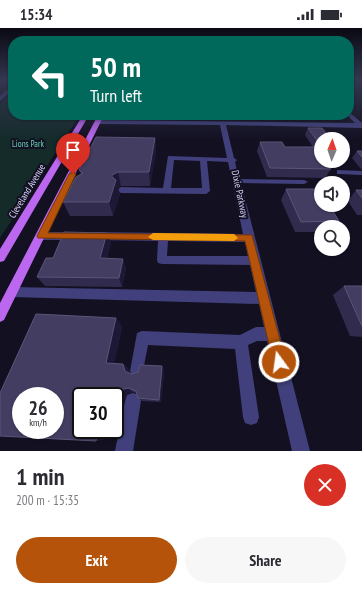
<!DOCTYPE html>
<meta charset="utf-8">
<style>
:root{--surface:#fff;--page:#f7f7f7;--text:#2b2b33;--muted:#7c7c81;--accent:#b45309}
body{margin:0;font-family:"PT Sans Narrow",sans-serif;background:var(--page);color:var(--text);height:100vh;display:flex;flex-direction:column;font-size:15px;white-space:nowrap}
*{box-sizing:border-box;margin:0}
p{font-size:13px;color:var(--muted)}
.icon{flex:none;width:22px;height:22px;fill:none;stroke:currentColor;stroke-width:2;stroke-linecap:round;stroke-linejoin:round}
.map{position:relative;height:423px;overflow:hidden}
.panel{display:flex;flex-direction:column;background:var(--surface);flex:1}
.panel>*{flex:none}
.top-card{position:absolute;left:8px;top:8px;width:346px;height:84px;border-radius:16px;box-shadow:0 1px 3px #0004;background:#00695c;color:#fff;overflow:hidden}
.needle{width:26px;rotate:2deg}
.buttons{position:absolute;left:314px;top:104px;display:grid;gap:8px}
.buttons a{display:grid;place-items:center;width:36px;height:36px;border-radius:50%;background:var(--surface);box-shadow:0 1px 3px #0004;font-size:20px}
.speed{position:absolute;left:12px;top:359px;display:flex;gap:8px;font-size:20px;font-weight:700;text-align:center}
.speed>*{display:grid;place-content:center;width:52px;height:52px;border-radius:50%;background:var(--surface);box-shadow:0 1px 3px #0004;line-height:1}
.speed small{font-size:10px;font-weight:400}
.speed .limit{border:2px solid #111;border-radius:6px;background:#fff;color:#111}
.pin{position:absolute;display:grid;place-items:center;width:34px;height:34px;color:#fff;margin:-41px -17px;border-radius:50% 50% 50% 0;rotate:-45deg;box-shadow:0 0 4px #0007}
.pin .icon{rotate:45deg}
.me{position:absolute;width:44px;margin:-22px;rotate:346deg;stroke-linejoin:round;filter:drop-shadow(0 0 3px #0008)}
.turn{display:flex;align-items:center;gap:14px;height:84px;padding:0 16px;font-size:18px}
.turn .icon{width:52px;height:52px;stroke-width:2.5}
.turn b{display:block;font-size:28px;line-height:34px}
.round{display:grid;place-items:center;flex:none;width:42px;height:42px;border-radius:21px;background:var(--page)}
.head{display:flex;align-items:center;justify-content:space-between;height:68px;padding:0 16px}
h1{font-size:24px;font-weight:700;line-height:30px}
.cta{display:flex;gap:8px;margin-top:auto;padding:8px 16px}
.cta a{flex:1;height:46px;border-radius:24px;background:var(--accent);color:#fff;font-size:16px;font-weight:700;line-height:46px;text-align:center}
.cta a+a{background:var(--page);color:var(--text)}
.status{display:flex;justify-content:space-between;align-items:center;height:28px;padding:0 20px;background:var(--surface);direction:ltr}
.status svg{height:11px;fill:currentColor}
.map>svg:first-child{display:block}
</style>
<div class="status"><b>15:34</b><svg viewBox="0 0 49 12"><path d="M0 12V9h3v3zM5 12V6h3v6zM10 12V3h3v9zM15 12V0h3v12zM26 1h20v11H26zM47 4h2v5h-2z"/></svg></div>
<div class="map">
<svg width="362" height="423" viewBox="0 0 362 423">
<rect width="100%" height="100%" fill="#131022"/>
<path fill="#142b2a" d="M13 65V87H80L0 210V76Z"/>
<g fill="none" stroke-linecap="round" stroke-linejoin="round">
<path fill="#41407c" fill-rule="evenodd" d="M4 52H12L0 56V54Z
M11 58H13V62L0 73V68Z
M349 84 362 95V100L226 97 234 130 237 132 235 134 239 151 304 152 308 154 304 156 241 155 310 423H292L267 313H257L248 317 259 389 257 395 251 397 245 395 243 389 235 321 148 317 142 348 137 350 132 348 130 343 137 305 142 303 240 307 256 299H264L259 276 12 269 8 268 6 264 8 260 12 259 256 264 250 237 162 236 158 235 157 232 158 213 95 212 92 211 90 208 92 205 95 204 243 206 228 134 207 133 210 163 206 166 121 165 117 162 121 159 163 160 168 128 227 130 220 97 99 96 96 94 99 92 355 95 347 87H349ZM174 132 200 133 202 160H171ZM168 213 245 214 248 228H167Z
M337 142 362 143V147L340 146H337Z
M41 204H75L78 205 80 208 78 211 75 212H41L38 211 36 208 38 205Z
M133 365 139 367 141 373 133 423H115L125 373 127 367Z"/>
<path fill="#bb67f0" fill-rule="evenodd" d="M83 87H89L4 233 0 234V221Z
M98 87H104L4 292 0 294V275Z"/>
</g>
<path fill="#312b4e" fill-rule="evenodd" d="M308 100 321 111V123H318L331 141 325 150 267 149 257 123 260 114 285 119H313L305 107Z
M155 110 156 123 150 158H121L118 160 120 166 113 188H70L63 174 81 146 79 142Z
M357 123H362V142L361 141 352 130Z
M286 161 339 193 335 199H321V204H295L281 172Z
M356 162H362V187H357L348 173Z
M111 214 107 231 126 240 122 259 45 258 37 249 53 230Z
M344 258H362V309L350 308 333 267Z
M36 286 116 290 122 299 114 336H123L129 342 130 345 131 346 138 344 140 337 162 338 164 344 161 374 142 373 138 370 136 365 133 364 127 366 124 372H115V368H81V402H108L106 411 96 413 0 408V365ZM21 368H55V402H21Z"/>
<path fill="#1d1835" d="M155 110 156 123 150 158 149 144Z
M118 144 121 158 118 160 120 166 113 188 109 174 112 147Z
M107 205 111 214 105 239 100 230Z
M123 231 126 240 122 259 119 250Z
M116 290 122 299 113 341 106 335Z
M123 336 129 342 131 349 125 343Z
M162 338 164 344 161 374 159 372Z
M128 360 133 364 127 366 124 372 117 369 120 362Z
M98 402H108L106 411 96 413Z"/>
<path fill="#433d61" stroke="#5a5579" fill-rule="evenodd" d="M308 100H322L331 111H321V115H319Z
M96 109 155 110 149 144H118L112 147V149L116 152 109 174H63L76 149 83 145 79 142Z
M260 114H282L285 119H315L321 127V133H325L331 141 270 140Z
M357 123H362V129Z
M286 161H319L321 164V177H329L339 193 301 194Z
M356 162H362V170Z
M64 204 107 205 100 230 123 231 119 250 37 249 46 230H53Z
M344 258H362V298Z
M36 286 116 290 106 335 123 336 125 343 131 346 138 344 140 337 162 338 159 372 138 370 136 363 128 360 120 362 117 369H115V368H81V402H98L96 413 0 408V365ZM21 368H55V402H21Z"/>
<linearGradient id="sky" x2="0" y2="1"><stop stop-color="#0a0913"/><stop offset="0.46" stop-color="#33374f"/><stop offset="1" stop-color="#33374f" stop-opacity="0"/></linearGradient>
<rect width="362" height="112" fill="url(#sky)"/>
<path fill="#b45309" stroke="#753606" d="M73 143 76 146 48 205 252 207 286 334 284 338 279 340 275 338 273 334 245 213 38 210 37 208 69 146Z"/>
<path fill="#f59e0b" d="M153 205 234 206 238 210 234 213 153 212 148 209Z"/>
<g text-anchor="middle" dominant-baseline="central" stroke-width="4" stroke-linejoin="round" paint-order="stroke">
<g font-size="9" fill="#68d4b7" stroke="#131022">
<text x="28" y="115">Lions Park</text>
</g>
<g font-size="10" fill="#d9d5fb" stroke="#131022">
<text transform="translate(27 163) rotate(-59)">Cleveland Avenue</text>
<text transform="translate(240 166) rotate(78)">Dixie Parkway</text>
</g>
</g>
</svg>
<div class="buttons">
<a><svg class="needle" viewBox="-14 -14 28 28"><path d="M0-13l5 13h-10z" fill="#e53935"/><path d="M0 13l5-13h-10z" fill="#7c7c81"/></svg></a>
<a><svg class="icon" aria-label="sound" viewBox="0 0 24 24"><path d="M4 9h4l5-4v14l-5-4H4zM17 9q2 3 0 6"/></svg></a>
<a><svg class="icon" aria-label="search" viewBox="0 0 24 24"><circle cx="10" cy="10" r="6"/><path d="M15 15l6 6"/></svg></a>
</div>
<div class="speed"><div>26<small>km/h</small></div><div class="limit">30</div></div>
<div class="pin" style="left:73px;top:146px;background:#d93025"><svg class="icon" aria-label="arrive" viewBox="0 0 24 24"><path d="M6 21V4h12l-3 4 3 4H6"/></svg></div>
<svg class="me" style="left:279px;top:334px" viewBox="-20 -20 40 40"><circle r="17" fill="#b45309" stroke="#fff" stroke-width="3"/><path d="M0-11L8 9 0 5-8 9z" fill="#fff"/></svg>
<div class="top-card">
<div class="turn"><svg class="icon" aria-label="left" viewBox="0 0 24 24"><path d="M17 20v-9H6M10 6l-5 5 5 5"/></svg><div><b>50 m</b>Turn left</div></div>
</div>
</div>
<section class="panel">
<div class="head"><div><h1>1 min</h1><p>200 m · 15:35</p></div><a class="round" style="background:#d93025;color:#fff"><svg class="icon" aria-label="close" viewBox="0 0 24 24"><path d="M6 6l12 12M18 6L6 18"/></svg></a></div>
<div class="cta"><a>Exit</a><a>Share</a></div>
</section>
